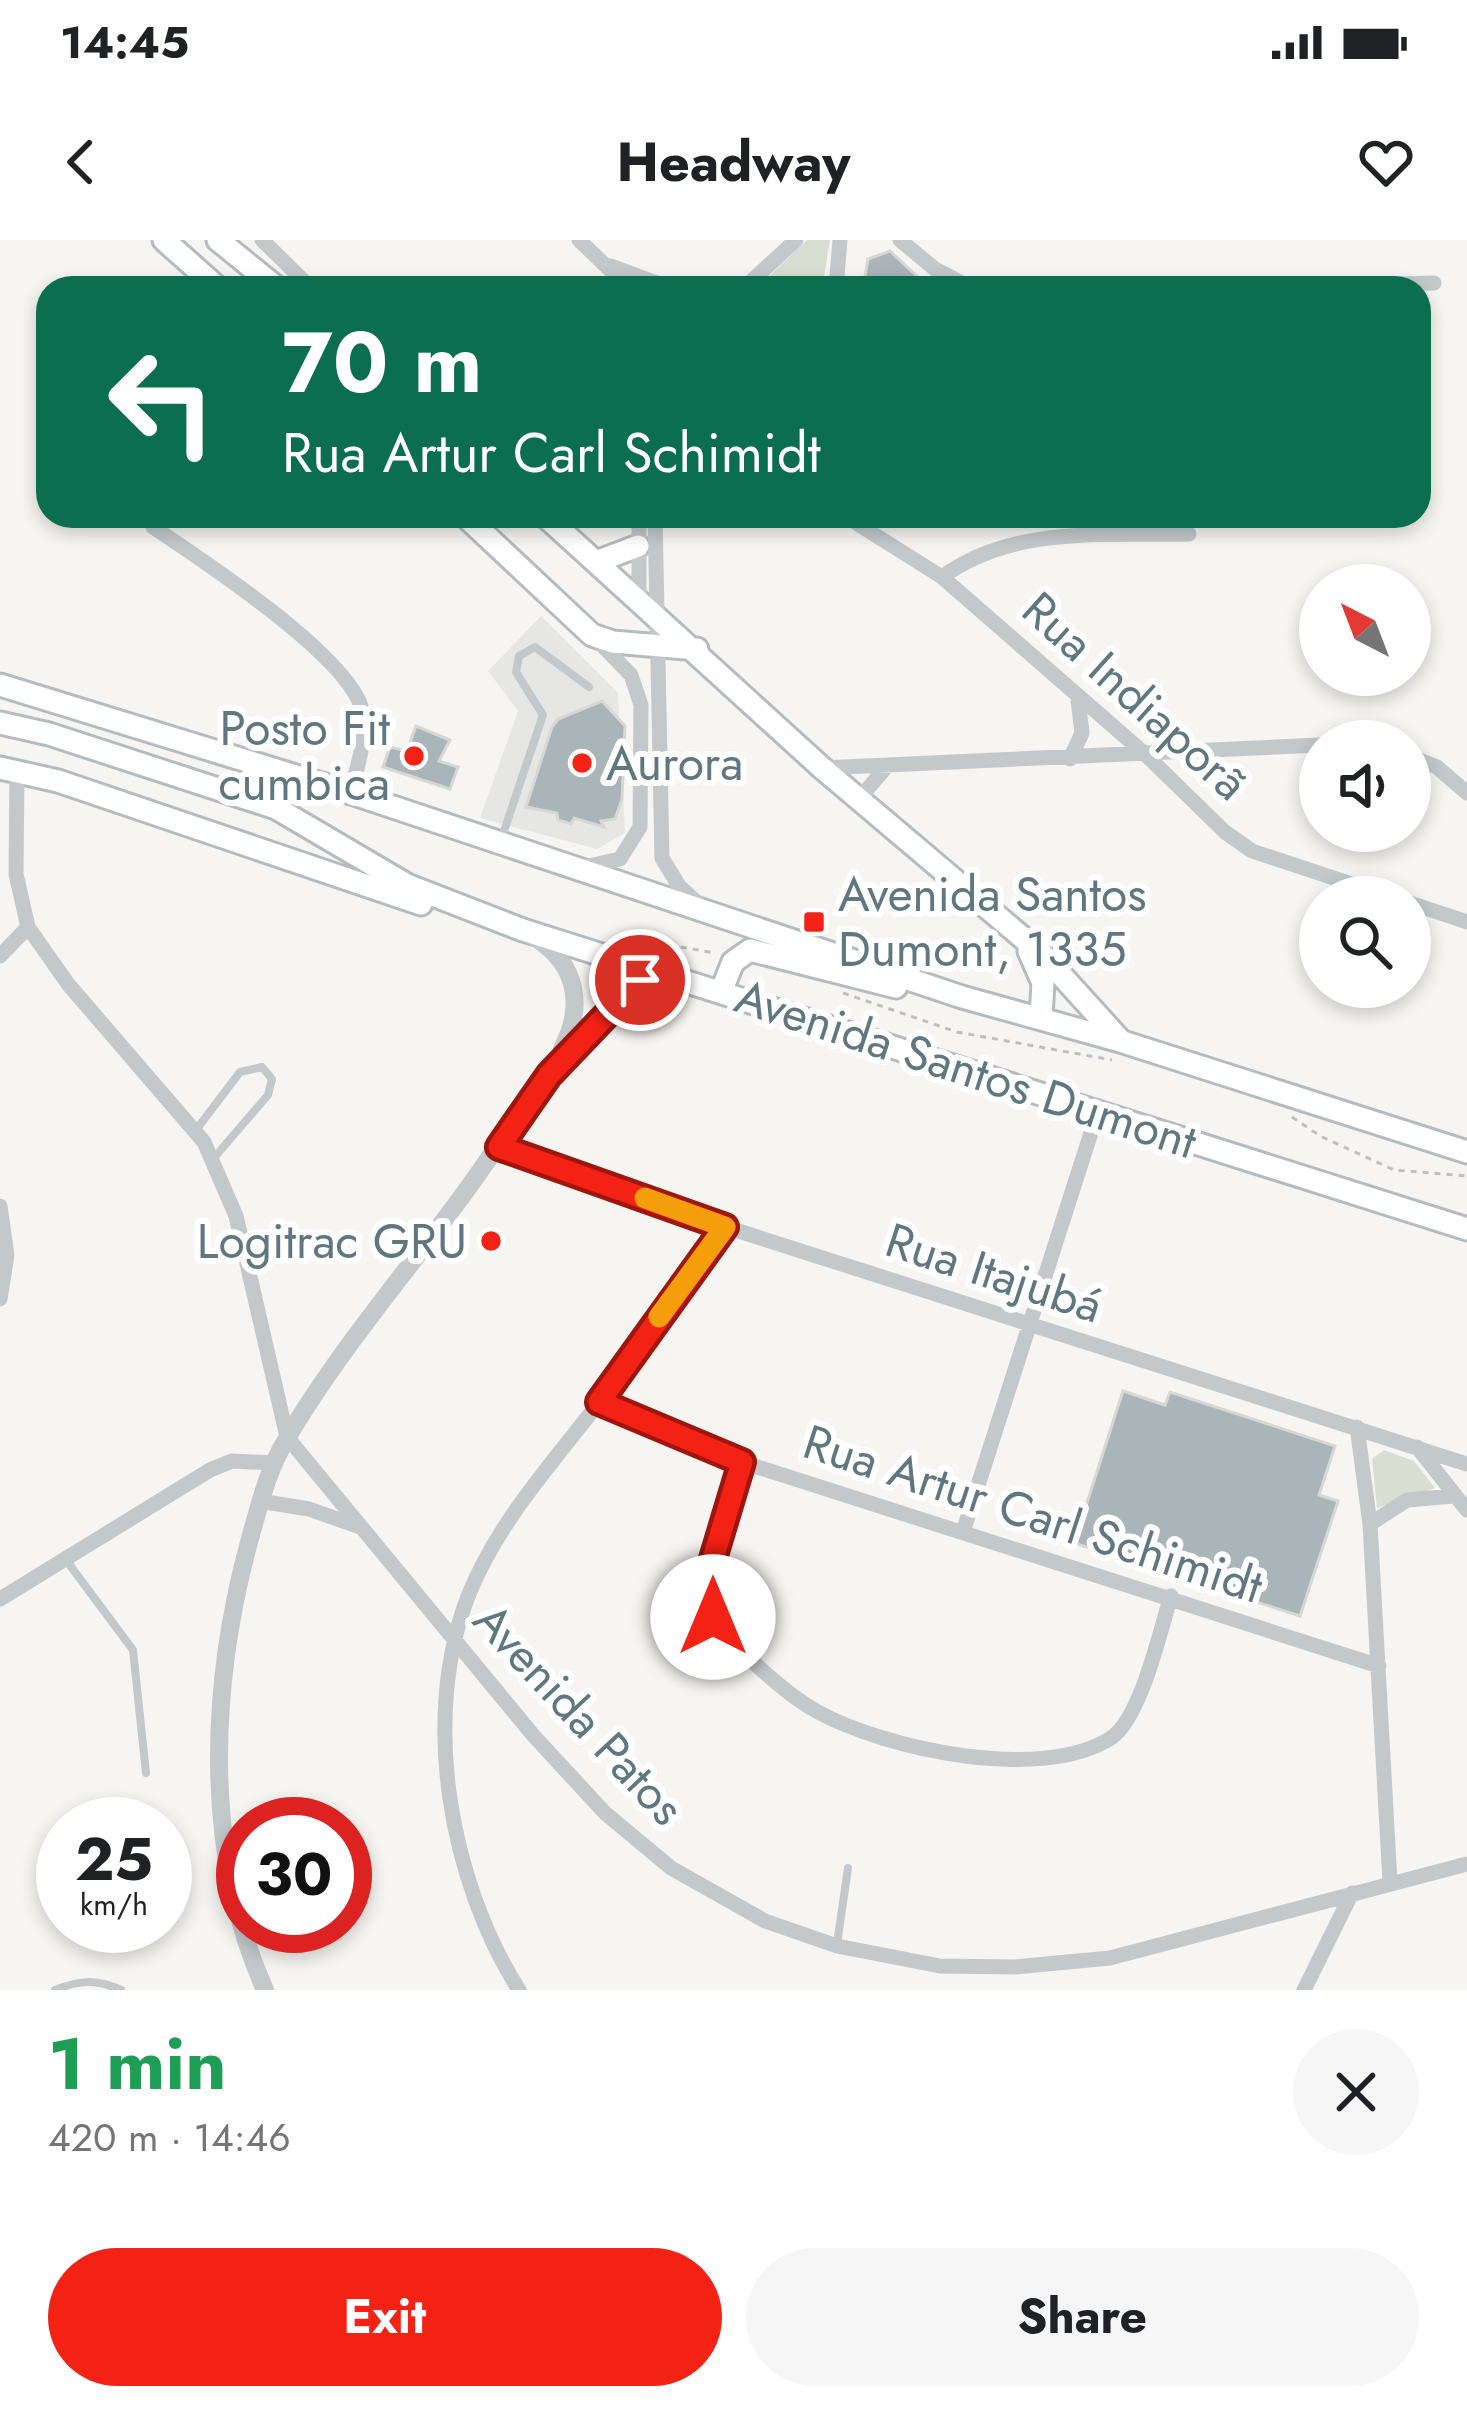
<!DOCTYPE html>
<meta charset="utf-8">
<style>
:root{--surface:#fff;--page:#f6f6f6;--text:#202124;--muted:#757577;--accent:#f32214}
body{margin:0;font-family:Jost,sans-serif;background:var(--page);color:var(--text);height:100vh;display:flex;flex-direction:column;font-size:45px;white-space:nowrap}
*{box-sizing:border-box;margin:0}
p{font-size:39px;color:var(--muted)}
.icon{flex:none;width:66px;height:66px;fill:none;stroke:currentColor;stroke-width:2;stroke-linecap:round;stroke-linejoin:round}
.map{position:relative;height:1750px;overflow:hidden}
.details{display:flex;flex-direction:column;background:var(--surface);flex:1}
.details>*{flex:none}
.guide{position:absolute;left:36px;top:36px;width:1395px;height:252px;border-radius:36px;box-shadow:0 6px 18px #0003;background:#0b6e4f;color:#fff;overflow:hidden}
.needle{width:78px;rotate:318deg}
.tools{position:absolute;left:1299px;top:324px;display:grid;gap:24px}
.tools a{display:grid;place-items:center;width:132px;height:132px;border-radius:50%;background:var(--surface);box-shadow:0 6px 18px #0003;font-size:60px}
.speed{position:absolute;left:36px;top:1557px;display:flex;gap:24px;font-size:60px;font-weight:700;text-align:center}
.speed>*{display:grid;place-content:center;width:156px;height:156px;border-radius:50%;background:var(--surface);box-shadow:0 6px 18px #0003;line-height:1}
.speed small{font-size:30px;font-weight:400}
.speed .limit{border:18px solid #d22;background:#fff;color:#111}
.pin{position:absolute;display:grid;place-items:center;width:102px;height:102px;color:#fff;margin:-51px;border:6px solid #fff;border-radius:50%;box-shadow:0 3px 12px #0007}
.me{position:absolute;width:132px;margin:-66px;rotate:0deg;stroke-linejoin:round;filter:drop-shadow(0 0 9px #0008)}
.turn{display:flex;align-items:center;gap:42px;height:252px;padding:0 48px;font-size:54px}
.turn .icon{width:156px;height:156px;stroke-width:2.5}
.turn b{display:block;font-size:84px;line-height:102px}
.round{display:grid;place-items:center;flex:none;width:126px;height:126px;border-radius:63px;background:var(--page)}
.summary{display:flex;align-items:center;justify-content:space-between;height:204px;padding:0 48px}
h1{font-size:72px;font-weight:700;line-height:90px;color:#1e9e55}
.primary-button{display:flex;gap:24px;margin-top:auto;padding:24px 48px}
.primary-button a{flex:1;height:138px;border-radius:72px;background:var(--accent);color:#fff;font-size:48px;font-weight:700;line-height:138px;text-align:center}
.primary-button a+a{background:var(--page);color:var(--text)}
.status{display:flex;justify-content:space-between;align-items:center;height:84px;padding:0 60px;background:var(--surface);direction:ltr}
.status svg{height:33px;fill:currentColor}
header{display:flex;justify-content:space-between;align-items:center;height:156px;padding:0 48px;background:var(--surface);font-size:54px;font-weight:700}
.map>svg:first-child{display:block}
</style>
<div class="status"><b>14:45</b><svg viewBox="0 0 49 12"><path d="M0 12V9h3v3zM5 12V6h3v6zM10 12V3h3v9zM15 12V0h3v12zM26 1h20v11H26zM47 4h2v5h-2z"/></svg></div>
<header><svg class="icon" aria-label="back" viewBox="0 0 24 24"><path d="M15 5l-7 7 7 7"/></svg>Headway<svg class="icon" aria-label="heart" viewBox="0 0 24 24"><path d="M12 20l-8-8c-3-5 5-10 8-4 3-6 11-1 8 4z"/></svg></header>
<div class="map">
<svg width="1467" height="1750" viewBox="0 0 1467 1750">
<rect width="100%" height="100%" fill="#f6f5f1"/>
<path fill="#e6e7e5" d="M541 376 618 453 625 593 597 609 480 578 518 471 488 431Z"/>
<path fill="#d8ded2" d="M807 0H830L822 48H757Z
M1384 1210 1414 1221 1435 1248 1377 1268 1372 1219Z"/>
<path fill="#a9b5b8" stroke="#d7d7d4" stroke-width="3" d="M890 11 924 43 920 48H863L868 19Z
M602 461 625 486 622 559 615 579 601 581 604 587 574 578 571 584 558 580 557 573 526 567 552 487 558 479Z
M416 486 450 500 439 521 458 527 450 549 383 527 390 507 407 511Z
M1123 1151 1165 1165 1170 1152 1335 1206 1319 1255 1338 1261 1300 1376 1074 1303Z"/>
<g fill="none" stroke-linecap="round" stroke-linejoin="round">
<g stroke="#b5bcbf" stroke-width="27">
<path id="secondary" d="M164 0 218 48
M218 0 277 48
M465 276 592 395 613 402 697 409
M545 276 822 528 1043 715 1120 800
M596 322 638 306
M0 445 351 553 962 757 1120 801 1467 912
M0 483 49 494 276 568 407 645 523 690 1467 989
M0 528 58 541 421 664
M1029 711 1043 743 1041 777
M721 752 733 722 750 710 896 747"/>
</g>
<path stroke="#bcc0c1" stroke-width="3" stroke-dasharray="6 6" stroke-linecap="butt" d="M669 705 715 713
M843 753 957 792 1112 820
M1292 877 1320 896 1394 930 1467 936"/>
<path stroke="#c3c8cb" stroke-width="8" d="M501 600 543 475 516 432 519 416 535 407 589 447
M196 890 240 832 262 827 272 839 268 855 213 919
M66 1320 133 1410 146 1533
M837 1704 848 1628
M55 1750C79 1740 97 1739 121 1750"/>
<path stroke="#c3c8cb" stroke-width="15" d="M262 0 311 48
M579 0 629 48
M900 0 935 29 971 48
M611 26 670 48
M744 48 796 0
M836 48 840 0
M1254 48 1434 43
M639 276V359
M655 276 662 618 679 646 701 666
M845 276 942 337 1145 514 1225 592 1252 611 1391 657
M153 287C201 319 350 417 362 470 368 497 357 526 351 553
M942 337C1013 285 1105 296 1189 294
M1410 516 1437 527 1467 553
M1070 519 1082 493 1078 460
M822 528 1320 505
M17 530 16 634 28 687 68 744 204 902 236 976 287 1197 533 1495 605 1573 671 1628 765 1681 837 1706 940 1726 1015 1727 1110 1718 1467 1624
M859 559 888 525
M584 627 620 619 640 587 641 465 631 435 594 397
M1410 663 1467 682
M0 716 28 687
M499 907 726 987 1467 1224
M0 966 7 1015 0 1059
M599 1162 742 1222 1379 1426
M1357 1187 1370 1284 1390 1642
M1417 1207 1467 1270
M742 1222C729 1267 698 1327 712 1373 718 1393 738 1409 753 1422 773 1440 794 1459 818 1472 886 1509 1041 1543 1111 1498 1141 1478 1160 1391 1171 1356
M260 1261 309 1269 360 1287
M1370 1284 1407 1260 1454 1256
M963 1292 1098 871
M0 1359 210 1230 232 1221 274 1223
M519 1750C450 1641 420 1477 469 1354 499 1281 550 1226 597 1165 641 1107 682 1045 726 987
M1304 1750 1352 1653"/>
<path stroke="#c3c8cb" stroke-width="18" d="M537 699C578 726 584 767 562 809
M265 1750C203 1611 210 1446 249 1302 259 1267 267 1231 286 1200 335 1115 410 1028 468 948 523 873 575 776 659 730"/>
<use href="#secondary" stroke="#fff" stroke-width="21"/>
</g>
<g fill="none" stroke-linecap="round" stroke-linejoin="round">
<g stroke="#9e160d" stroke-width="30">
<path id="route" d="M640 740 549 835 499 907 725 987 599 1162 742 1222 712 1322 713 1377"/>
</g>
<use href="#route" stroke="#f32214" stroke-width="21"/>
<path stroke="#f59e0b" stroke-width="21" d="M645 958 725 987 659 1077"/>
</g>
<g fill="#f32214" stroke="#fff" stroke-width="4.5">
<circle cx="414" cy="516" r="12"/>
<circle cx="582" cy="523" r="12"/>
<rect x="802" y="670" width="24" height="24" rx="6"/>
<circle cx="491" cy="1001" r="12"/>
</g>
<g text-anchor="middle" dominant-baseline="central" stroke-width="12" stroke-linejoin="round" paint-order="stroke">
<g font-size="48" fill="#5e7780" stroke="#fff">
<text transform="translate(1135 456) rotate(42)">Rua Indiaporã</text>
<text transform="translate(966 829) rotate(18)">Avenida Santos Dumont</text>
<text transform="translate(994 1033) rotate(18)">Rua Itajubá</text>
<text transform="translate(1033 1274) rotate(18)">Rua Artur Carl Schimidt</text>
<text transform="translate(579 1474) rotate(47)">Avenida Patos</text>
</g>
<g font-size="48" fill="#5e7780" stroke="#fff" text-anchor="end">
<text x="390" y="488">Posto Fit<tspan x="390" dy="55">cumbica</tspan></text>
<text x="606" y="523" text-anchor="start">Aurora</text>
<text x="838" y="654" text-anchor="start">Avenida Santos<tspan x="838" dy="55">Dumont, 1335</tspan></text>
<text x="467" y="1001">Logitrac GRU</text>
</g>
</g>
</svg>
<div class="tools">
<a><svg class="needle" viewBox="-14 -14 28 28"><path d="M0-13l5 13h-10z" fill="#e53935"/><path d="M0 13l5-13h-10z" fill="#757577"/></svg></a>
<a><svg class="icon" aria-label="sound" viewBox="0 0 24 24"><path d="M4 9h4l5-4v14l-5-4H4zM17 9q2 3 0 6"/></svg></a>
<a><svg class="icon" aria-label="search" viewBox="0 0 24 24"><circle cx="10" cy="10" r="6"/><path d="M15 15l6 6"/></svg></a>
</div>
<div class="speed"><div>25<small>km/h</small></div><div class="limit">30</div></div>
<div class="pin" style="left:640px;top:740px;background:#d93025"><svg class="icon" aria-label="arrive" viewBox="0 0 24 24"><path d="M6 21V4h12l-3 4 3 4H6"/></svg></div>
<svg class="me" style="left:713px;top:1377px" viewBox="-20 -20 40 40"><circle r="19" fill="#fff"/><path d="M0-13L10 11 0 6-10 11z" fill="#f32214"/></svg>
<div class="guide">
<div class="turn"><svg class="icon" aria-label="left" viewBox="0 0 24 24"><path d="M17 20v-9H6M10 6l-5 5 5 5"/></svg><div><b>70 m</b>Rua Artur Carl Schimidt</div></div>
</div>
</div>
<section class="details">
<div class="summary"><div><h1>1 min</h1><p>420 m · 14:46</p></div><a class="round"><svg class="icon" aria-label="close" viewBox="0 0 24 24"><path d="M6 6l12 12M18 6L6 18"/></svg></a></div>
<div class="primary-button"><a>Exit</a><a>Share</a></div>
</section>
